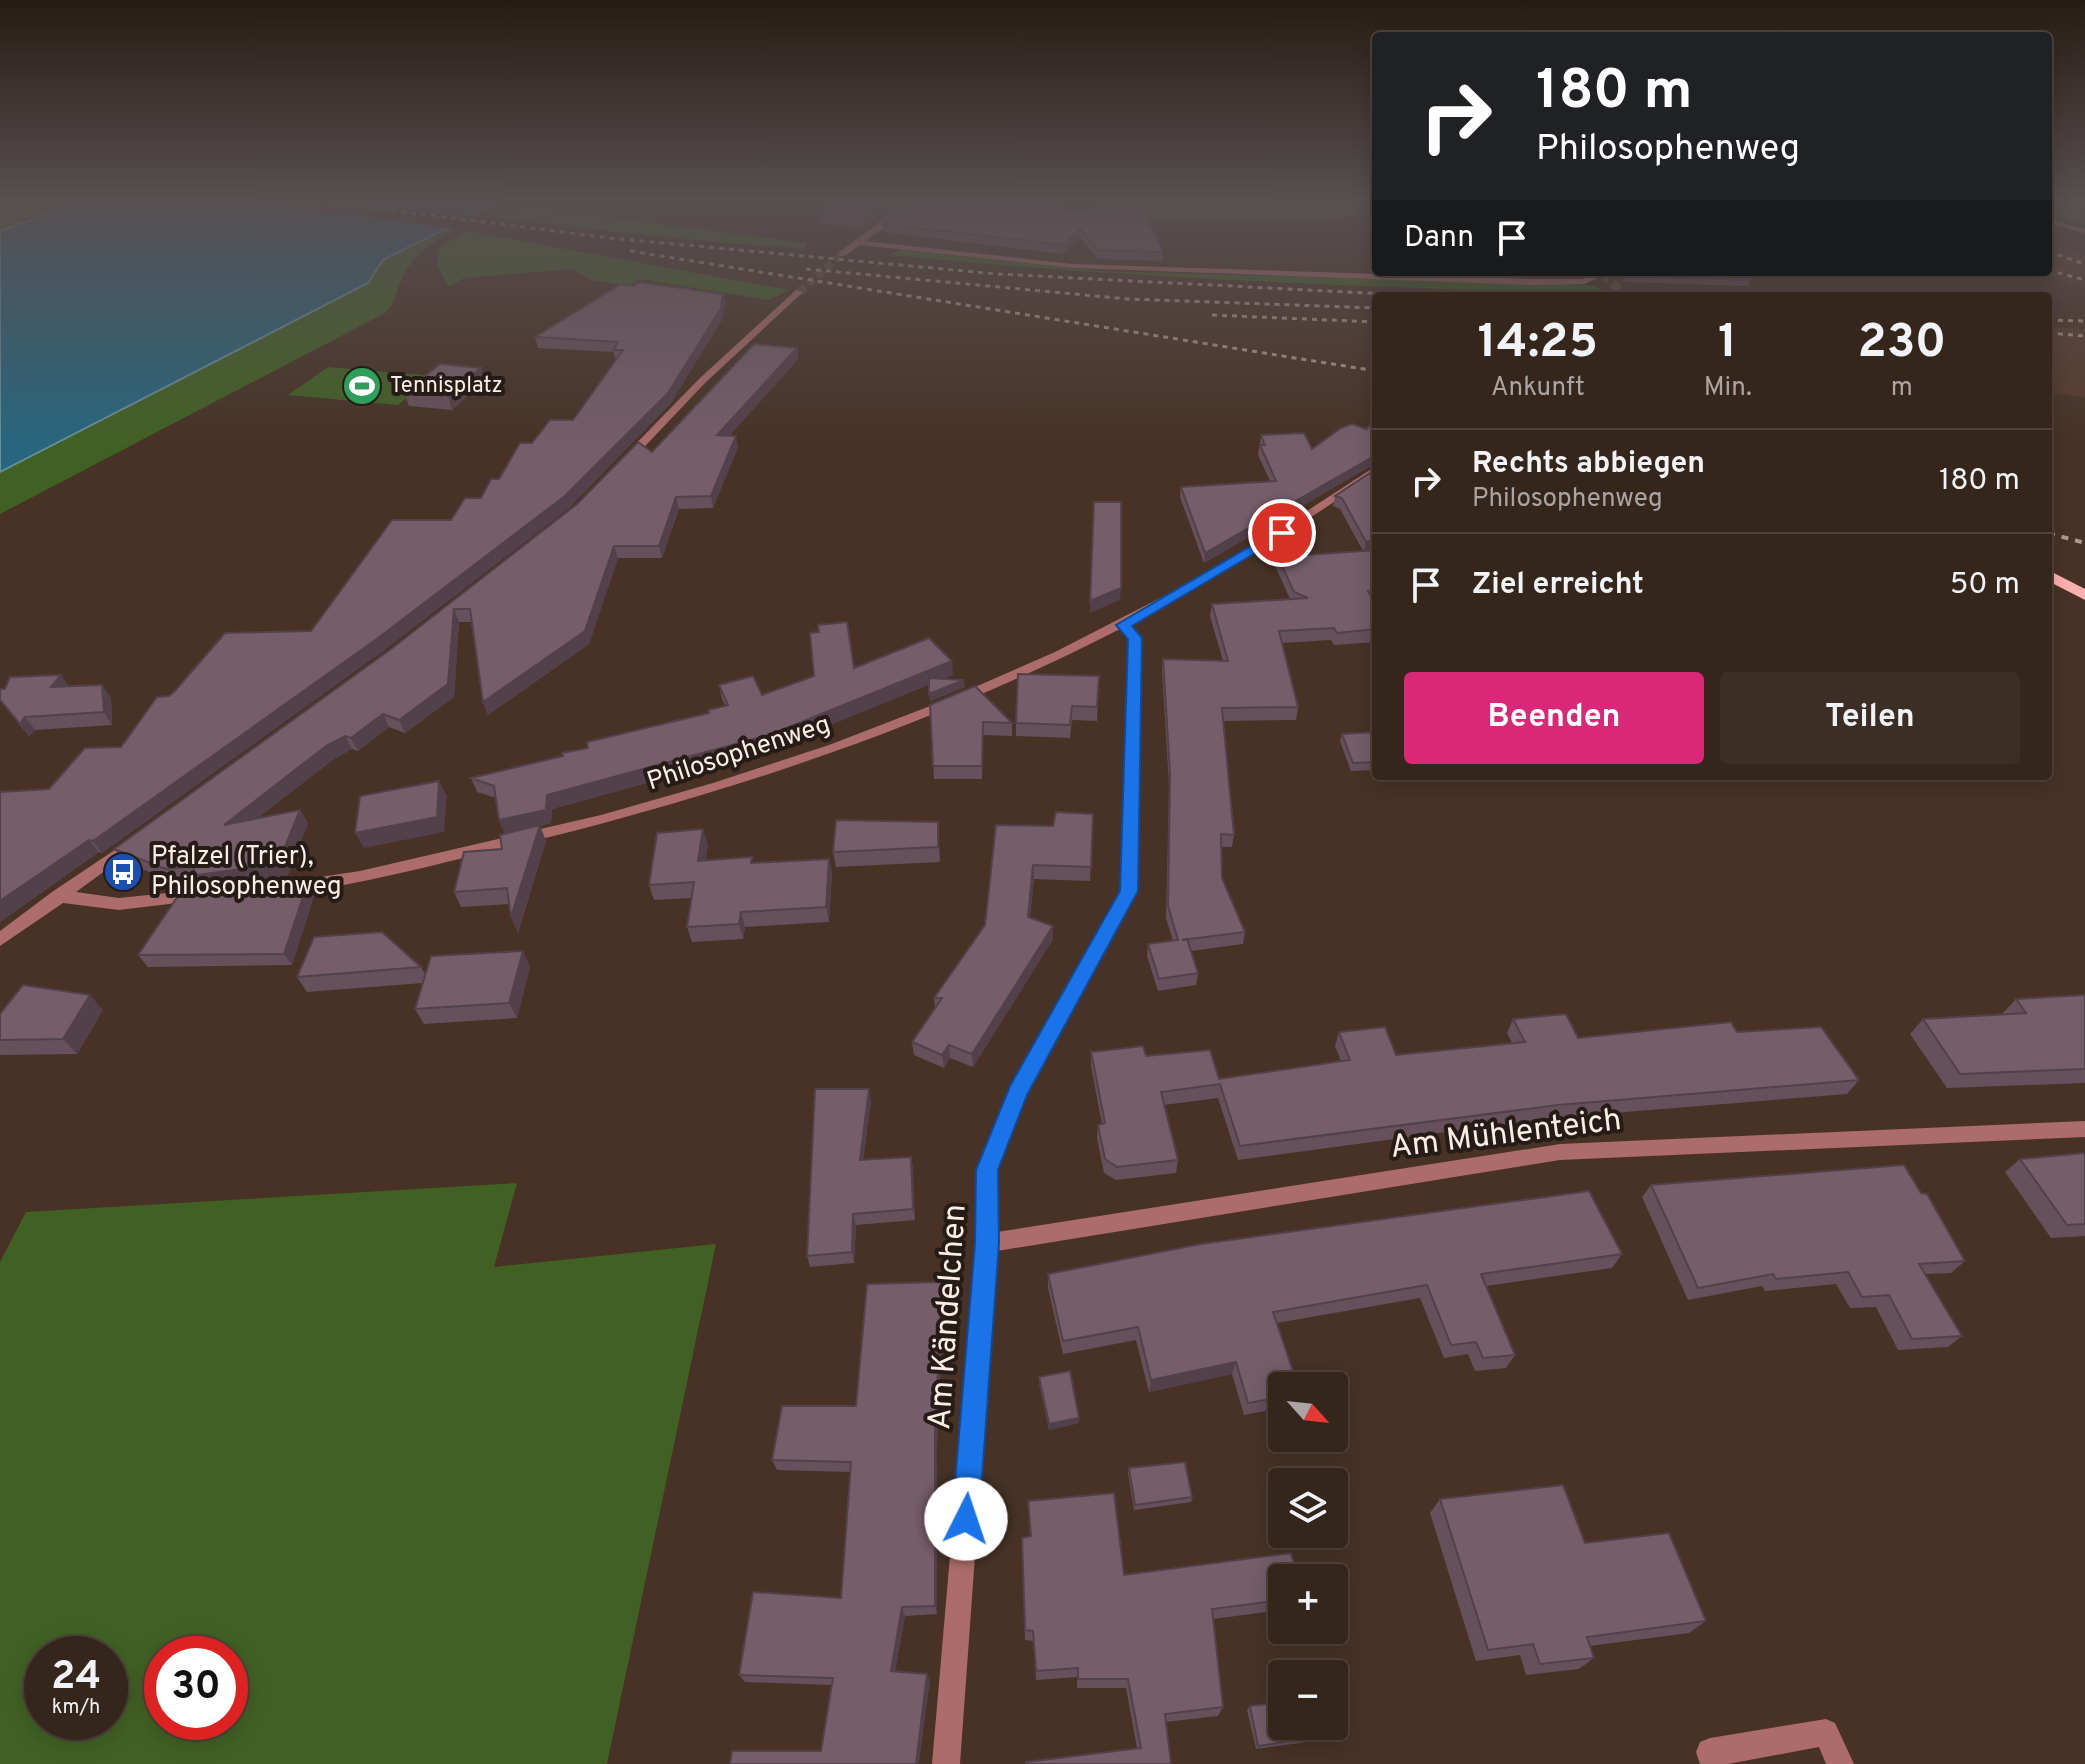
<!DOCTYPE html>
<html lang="de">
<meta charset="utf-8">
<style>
:root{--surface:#35261c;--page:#3d2e25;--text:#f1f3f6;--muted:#aaa5a3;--line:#4f433b;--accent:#db2777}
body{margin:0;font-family:Overpass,sans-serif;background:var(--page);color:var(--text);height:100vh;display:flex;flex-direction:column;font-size:30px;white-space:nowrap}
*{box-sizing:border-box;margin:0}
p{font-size:26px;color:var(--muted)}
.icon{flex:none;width:44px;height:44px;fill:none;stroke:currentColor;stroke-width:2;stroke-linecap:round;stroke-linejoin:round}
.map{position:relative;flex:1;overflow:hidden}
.drawer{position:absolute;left:1372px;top:292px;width:680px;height:488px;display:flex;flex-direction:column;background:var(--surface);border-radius:8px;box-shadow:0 4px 20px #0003,0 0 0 2px var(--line)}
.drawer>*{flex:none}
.hud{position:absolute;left:1372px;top:32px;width:680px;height:244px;border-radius:8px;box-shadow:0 4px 20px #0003,0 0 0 2px var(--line);background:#202124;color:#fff;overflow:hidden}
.needle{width:52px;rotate:117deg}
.controls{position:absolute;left:1268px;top:1372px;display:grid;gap:16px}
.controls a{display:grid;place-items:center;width:80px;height:80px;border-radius:8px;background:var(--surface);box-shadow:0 4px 20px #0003,0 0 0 2px var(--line);font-size:40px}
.speed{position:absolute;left:24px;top:1636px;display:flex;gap:16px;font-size:40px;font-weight:700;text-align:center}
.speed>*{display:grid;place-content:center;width:104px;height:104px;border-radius:50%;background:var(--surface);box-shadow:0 4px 20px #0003,0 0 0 2px var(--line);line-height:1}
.speed small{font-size:20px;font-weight:400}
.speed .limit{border:12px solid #d22;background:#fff;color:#111}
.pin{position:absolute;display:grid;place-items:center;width:68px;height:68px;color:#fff;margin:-34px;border:4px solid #fff;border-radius:50%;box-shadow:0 2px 8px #0007}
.me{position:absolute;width:88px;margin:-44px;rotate:4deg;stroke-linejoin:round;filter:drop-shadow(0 0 6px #0008)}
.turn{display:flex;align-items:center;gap:28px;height:168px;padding:0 32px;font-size:36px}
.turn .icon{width:104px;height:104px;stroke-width:2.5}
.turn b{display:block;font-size:56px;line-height:68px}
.then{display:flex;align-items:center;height:76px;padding:0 32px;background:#0003;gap:16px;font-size:30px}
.eta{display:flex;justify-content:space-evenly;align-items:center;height:136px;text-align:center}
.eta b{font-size:48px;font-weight:700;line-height:56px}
.button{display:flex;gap:16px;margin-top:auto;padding:16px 32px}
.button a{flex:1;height:92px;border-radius:8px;background:var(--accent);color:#fff;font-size:32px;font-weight:700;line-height:92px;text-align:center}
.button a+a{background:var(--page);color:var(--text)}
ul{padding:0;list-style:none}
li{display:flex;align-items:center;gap:24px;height:104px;padding:0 32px;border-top:2px solid var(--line)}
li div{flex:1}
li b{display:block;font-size:30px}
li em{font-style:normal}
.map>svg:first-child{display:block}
</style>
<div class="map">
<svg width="2085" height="1764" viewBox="0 0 2085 1764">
<rect width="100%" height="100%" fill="#473225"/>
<path fill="#563a2a" d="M2048 244 2085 255V286L2034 272H2048Z
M2048 327 2085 329V397L2048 393Z"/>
<path fill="#416124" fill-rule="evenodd" d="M0 199H89L0 231Z
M1100 199H1376V216L1145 223 1086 219Z
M2048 199H2085V225L2048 215Z
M529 207 806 243 805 249C701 242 599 231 496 217Z
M449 228 456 229C434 241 411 256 401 280 395 294 396 301 385 313L0 514V472L368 283 383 260Z
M467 231 789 290 768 300 640 279 629 286 591 280 572 269 464 278 449 287 437 265 439 248Z
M900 250 1101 271 1590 285 1603 290 1601 295C1363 286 1126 279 889 255Z
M328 367 433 376 398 405 288 395Z
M517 1183 494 1267 716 1244 607 1764H0V1262L26 1212ZM42 1654H110V1722H42ZM230 1654V1722H162V1654Z"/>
<path fill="#28667d" stroke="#688f9c" stroke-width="2" d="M89 199H505L383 260 368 283 0 472V231Z"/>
<path fill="#473225" d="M227 199H337L479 217 455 229Z"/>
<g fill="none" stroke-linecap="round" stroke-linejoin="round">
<path stroke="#624e42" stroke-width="8" stroke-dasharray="8 4" stroke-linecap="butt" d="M799 292 842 254"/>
<path stroke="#624e42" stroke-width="10" stroke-dasharray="10 5" stroke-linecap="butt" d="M1602 272 1626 296"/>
<path fill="#ab6c6a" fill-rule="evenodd" d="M903 199H911L881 230 865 241 1073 264 1532 279H1583L1600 272H1612L1584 284 1532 285 1073 268 859 245 845 256H839V252L875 226Z
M2048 219 2085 229V233L2048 223Z
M796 290 803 292 705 383 630 462H622V458L699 379Z
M1376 466V474C1296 528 1215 580 1129 624L1141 638 1137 891 1027 1095 997 1170V1232L1560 1144 2085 1121V1137L1560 1160 997 1251 960 1764H932L977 1243V1170L1009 1093 1121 891 1129 639 1120 629C925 729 718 797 505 848 433 865 360 885 286 894L278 888 286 882 360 871 601 815 713 783 829 745 943 701 1055 652 1164 596 1270 535Z
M134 837 142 842 139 846 76 892 119 898 196 890 202 892 204 896 202 900 119 910 63 903 0 946V931L52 892Z
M1826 1719 1835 1723 1854 1764H1826L1819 1747 1728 1764H1700L1696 1752 1700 1742 1710 1738Z"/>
<path fill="#feb0ae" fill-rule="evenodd" d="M2048 570 2085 589V600L2048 581Z"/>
<path stroke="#aa998f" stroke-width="3" stroke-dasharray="5 5" stroke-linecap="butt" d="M260 199 314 206
M302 199 610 238 997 274 1425 296
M630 251 1376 371
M2048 252 2085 264
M806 269 1128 299 1376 308
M2048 270 2085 280
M1212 315 1376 322
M2048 320 2085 321
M2048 333 2085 336"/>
<path stroke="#aa998f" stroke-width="4" stroke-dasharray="7 7" stroke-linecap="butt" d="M2048 533 2085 543"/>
</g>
<path fill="#65505b" d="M831 199H898L865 230 820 223 819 215Z
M1065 203 1062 212 1163 252 1162 261 1098 259 1079 237 1064 254 883 232 882 224Z
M1624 276 1750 280 1748 286 1622 282Z
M723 294 725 304 723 318 670 404 569 508 383 651 102 853 99 852 0 922V792L49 789 121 747 169 696 311 631 481 498 532 443 573 420 616 360 613 352 538 348 535 337Z
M797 348 798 359 729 436 738 447 713 508 679 509 662 558H618L589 644 488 715 483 702 471 622H459L454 697 405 733 389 727 358 751 352 749 334 759 257 818 300 810 308 823 287 877 199 889 193 881 175 882 124 862 114 849 391 649 652 452Z
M485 381 452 410 409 406 404 393Z
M1376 426V463L1204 563 1180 497 1181 487 1270 481 1258 455 1261 435 1312 449Z
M1376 469 1369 551 1376 550V602H1374L1376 606V642L1334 645 1331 640 1282 643 1298 707 1296 720 1223 721 1234 835 1232 847H1221L1222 878 1245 932 1243 944 1191 951 1198 973 1196 985 1158 991 1147 956 1148 944 1173 941 1166 918 1169 785 1162 671 1163 659 1223 661 1210 616 1212 604 1290 599 1276 568 1278 557 1363 551 1340 509 1333 506 1335 496Z
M854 668 953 675 943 679 965 687 930 701 929 684 774 748 552 809 551 823 540 826 546 841 518 933 511 917 510 904 461 907 454 892 527 829 505 834 499 820 496 798 477 792 471 778 563 756 588 748 708 714V710L725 705 722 699 719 685 762 695Z
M1099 676 1097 721 1072 720 1070 738 1016 736V723Z
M69 686 111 697 112 725 35 730 29 736 0 701V689Z
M930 705 1012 723V736L983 735 982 779H934Z
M1342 734 1376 738V770L1351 771 1340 741Z
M1093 814 1090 881 1034 879 1030 917 1053 939 973 1067 950 1058 944 1068 914 1055 912 1042 935 1008 934 998 1053 826Z
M938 822 940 862 836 867 833 852Z
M708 844 705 860 753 863 829 859 832 874 829 922 745 927 743 939 692 942 687 927 692 898 654 900 649 885Z
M314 896 292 965 148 967 138 955Z
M530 966 517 1018 424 1024 415 1009 423 983 307 992 297 977 421 967 425 974Z
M2085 995V1083L1947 1088 1910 1034 1923 1019 2002 1014 2016 999Z
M103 1010 77 1054 0 1055V1014Z
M1513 1019 1578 1038 1737 1032 1859 1080 1847 1094 1551 1118 1238 1160 1218 1098 1164 1105 1178 1160 1176 1173 1116 1180 1104 1173 1097 1138 1098 1125 1102 1124 1091 1066V1052L1146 1056 1219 1079 1341 1061 1335 1046 1339 1032 1396 1055 1512 1043 1507 1033Z
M871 1101 863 1159 911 1157 915 1220 856 1225 854 1263 810 1267 807 1256Z
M2085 1153V1236L2051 1238 2005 1172 2020 1159Z
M1651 1185 1965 1261 1951 1273 1925 1274 1962 1336 1948 1347 1898 1350 1876 1307 1850 1308 1836 1284 1765 1291 1762 1286 1688 1300 1642 1197Z
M1622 1254 1612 1268 1486 1286 1515 1355 1506 1368 1475 1371 1468 1354 1444 1358 1420 1298 1277 1323 1282 1386V1408L1244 1415 1232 1374 1149 1392 1136 1340 1063 1354 1048 1288V1274Z
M944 1294 937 1444V1614L905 1616 895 1671 930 1681 821 1751 832 1685 745 1682 739 1675 841 1598 851 1472 777 1470 772 1460 856 1406Z
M1039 1377 1079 1423 1049 1430 1039 1383Z
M1129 1468 1192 1497 1191 1502 1134 1510 1128 1473Z
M1440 1499 1585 1543 1706 1621 1689 1633 1590 1646 1594 1658 1579 1669 1526 1675 1520 1655 1476 1661 1430 1513Z
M1028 1501 1124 1575 1282 1578V1610L1213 1619 1223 1707 1218 1716 1166 1722 1171 1764 1137 1748 1126 1688H1077V1677L1036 1680 1033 1641 1025 1640 1022 1538 1030 1536Z
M1250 1706 1340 1734 1337 1738 1256 1749 1247 1710Z"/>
<path fill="#52414a" d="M889 199H898L865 230 864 221Z
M1080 229 1079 237 1064 254V245Z
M723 294 725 304 723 318 670 404 569 508 383 651 102 853 93 841Z
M797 348 798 359 719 447 717 435Z
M481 368 485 381 452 410 448 396Z
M736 436 738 447 713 508 711 496Z
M1376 455V463L1204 563 1205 553Z
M676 497 679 509 662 558 659 546Z
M1376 540V549L1364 552 1366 542Z
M614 546 618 558 589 644 488 715 483 702Z
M1121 588 1120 600 1090 613V601Z
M454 609 459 622 454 697 405 733 399 720Z
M952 661 953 675 774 748 552 809 551 823 540 826 546 841 518 933 511 917 540 826 505 834 499 820 547 795Z
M61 675 70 688 51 687Z
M964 680 965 687 930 701 929 694Z
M102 685 111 697 112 725 104 712Z
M383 714 389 727 358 751 351 738Z
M25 717 35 730 29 736 20 724Z
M345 736 352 749 334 759 232 838 224 825 326 746Z
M439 781 447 796 444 832 364 848 355 833Z
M300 810 308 823 287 877 199 889 190 876Z
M703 829 708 844 703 876 698 861Z
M89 840 99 852 0 922V901Z
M829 859 832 874 829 922 826 907Z
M1033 865 1034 879 1028 930V917Z
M307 885 314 896 292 965 284 954Z
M741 912 745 927 743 939 739 924Z
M1053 926V939L973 1067 972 1054Z
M523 951 530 966 517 1018 509 1003Z
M90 995 103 1010 77 1054 63 1039Z
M949 1045 950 1058 944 1068 942 1055Z
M869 1089 871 1101 862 1171 860 1160Z
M911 1157 913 1168 915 1220 913 1209Z
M853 1214 856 1225 854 1263 852 1252Z
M942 1282 944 1294 937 1444V1614L935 1606V1434Z
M1236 1362 1232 1374 1149 1392 1151 1380Z
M1079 1418V1423L1049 1430V1424Z
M902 1607 905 1616 894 1678 891 1671Z
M927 1674 930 1681 919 1764H916Z"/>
<path fill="#755d6a" stroke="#52414a" stroke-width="2" d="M831 199H889L864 221 819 215Z
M906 199H1064L1060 212 1143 209 1163 252 1098 250 1080 229 1064 245 882 224Z
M1630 272H1751L1750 280 1624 276Z
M639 282 723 294 721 308 668 393 565 496 378 638 93 841 89 840 0 901V792L49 789 85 748 121 747 157 697 169 696 174 692 225 633 311 631 392 520H451L465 498H481L491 479H499L520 443H532L550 420H573L623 350H613L618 342 535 337 621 284 633 286Z
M754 344 797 348 717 435 736 436 711 496 676 497 659 546H614L585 631 483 702 470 609H454L448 684 399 720 383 714 351 738 345 736 326 746 224 825 300 810 278 864 190 876 196 866 166 869 114 849 391 649 577 504 638 442 652 452Z
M440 364 481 368 448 396 404 393Z
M1352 424 1366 429 1372 424 1376 426V455L1205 553 1181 487 1276 481 1260 445H1265L1261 435 1304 433 1312 449 1341 428Z
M1376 469V540L1366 542 1342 498 1335 496Z
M1094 502H1121V588L1090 601Z
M1376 550V590L1368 591 1376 606V629L1337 633 1334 628 1279 631 1298 707 1222 708 1234 835 1221 834 1222 878 1245 932 1182 940 1187 939 1198 973 1159 979 1148 944 1178 940 1168 906 1170 772 1163 659 1228 661 1212 604 1308 598 1294 592 1278 557Z
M847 622 854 668 929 638 952 661 772 734 547 795 546 810 499 820 494 786 471 778 563 756 562 753 588 748 587 742 709 713 708 710 728 705 719 685 753 676 762 695 814 676 810 633 819 632 818 625Z
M1018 674 1099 676 1097 707 1072 706 1070 725 1016 723Z
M61 675 51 687 102 685 104 712 25 717 20 724 0 700V689H5L10 677Z
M929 678 964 680 929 694Z
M975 686 1012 723 983 722 982 766H933L930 705Z
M1374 732 1376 738V762L1353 763 1342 734Z
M439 781 437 817 355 833 360 796Z
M1056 812 1093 814 1091 867 1033 865 1028 917 1053 926 972 1054 949 1045 942 1055 912 1042 942 998H934L985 925 996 825 1053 826Z
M836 820 938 822V847L833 852Z
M540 825 511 917 507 888 454 892 464 852 502 849 500 835Z
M703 829 698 861 752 857 751 863 829 859 826 907 741 912 739 924 687 927 694 882 649 885 657 833Z
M307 885 284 954 138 955 178 896Z
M382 932 421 967 297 977 314 937Z
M523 951 509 1003 415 1009 431 956Z
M23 985 90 995 63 1039 0 1040V1014Z
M2085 995V1069L1960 1074 1923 1019 2026 1013 2016 999Z
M1566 1014 1578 1038 1731 1022 1737 1032 1821 1027 1859 1080 1558 1105 1240 1146 1220 1084 1161 1092 1178 1160 1117 1167 1105 1159 1098 1125 1105 1123 1091 1052 1143 1046 1146 1056 1210 1050 1219 1079 1350 1060 1339 1032 1385 1027 1396 1055 1525 1042 1513 1019Z
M815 1089H869L860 1160 911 1157 913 1209 853 1214 852 1252 807 1256Z
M2085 1153V1224L2067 1225 2020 1159Z
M1904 1165 1921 1193 1927 1194 1965 1261 1919 1264 1962 1336 1912 1339 1889 1295 1862 1297 1848 1272 1776 1279 1773 1274 1698 1288 1651 1185Z
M1589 1191 1622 1254 1481 1274 1515 1355 1483 1358 1476 1342 1451 1345 1427 1285 1273 1312 1298 1386H1282V1397L1248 1403 1236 1362 1151 1380 1138 1327 1063 1341 1048 1274 1201 1244Z
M942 1282 935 1434V1606L902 1607 891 1671 927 1674 916 1764H730L732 1751H821L833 1678 739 1675 753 1592 841 1598 851 1462 772 1460 782 1406H856L867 1284Z
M1070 1371 1079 1418 1049 1424 1039 1377Z
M1185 1462 1192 1497 1135 1505 1129 1468Z
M1563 1485 1585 1543 1669 1533 1706 1621 1587 1637 1594 1658 1540 1664 1533 1644 1488 1650 1440 1499Z
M1114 1493 1124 1575 1291 1553 1298 1578H1282V1600L1212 1609 1223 1707 1165 1714 1171 1764H1026V1762L1141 1748 1128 1679H1078V1668L1036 1671 1033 1631 1025 1630 1022 1538 1031 1536 1028 1501Z
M1334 1699 1340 1734 1258 1746 1250 1706 1282 1702V1726H1334Z"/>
<linearGradient id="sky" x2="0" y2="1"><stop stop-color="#271c14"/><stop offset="0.45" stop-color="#584f51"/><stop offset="1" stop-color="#584f51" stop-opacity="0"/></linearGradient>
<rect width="2085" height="446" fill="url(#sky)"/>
<path fill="#1a73e8" stroke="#114b97" stroke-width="2" d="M1278 530 1289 533 1132 626 1142 638 1138 891 1027 1095 998 1170 999 1243 979 1519 975 1528 966 1532 956 1528 952 1519 975 1243 976 1170 1010 1086 1120 891 1128 639 1116 625Z"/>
<defs>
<g id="stadium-disc" transform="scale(2)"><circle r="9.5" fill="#2e9e5b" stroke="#261c17"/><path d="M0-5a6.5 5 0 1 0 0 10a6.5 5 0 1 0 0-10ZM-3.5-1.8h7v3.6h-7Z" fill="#fff"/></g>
<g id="bus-disc" transform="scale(2)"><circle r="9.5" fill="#1a4fb4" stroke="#261c17"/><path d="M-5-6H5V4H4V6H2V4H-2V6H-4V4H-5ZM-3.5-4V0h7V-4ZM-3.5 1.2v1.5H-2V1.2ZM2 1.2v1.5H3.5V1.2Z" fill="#fff"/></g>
</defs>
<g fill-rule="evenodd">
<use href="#stadium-disc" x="362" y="386"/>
<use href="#bus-disc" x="123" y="872"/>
</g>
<g text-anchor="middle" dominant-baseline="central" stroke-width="8" stroke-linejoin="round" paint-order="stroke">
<g font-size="22" fill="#fceee6" stroke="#261c17" text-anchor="start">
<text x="390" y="386">Tennisplatz</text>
</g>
<g font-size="26" fill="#fceee6" stroke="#261c17">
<text transform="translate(739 754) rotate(-18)">Philosophenweg</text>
</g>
<g font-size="26" fill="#fceee6" stroke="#261c17" text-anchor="start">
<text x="151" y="857">Pfalzel (Trier),<tspan x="151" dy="30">Philosophenweg</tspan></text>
</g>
<g font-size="32" fill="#fceee6" stroke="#261c17">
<text transform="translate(1506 1135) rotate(-7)">Am Mühlenteich</text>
<text transform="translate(949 1317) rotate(-86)">Am Kändelchen</text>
</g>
</g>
</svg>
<div class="controls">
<a><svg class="needle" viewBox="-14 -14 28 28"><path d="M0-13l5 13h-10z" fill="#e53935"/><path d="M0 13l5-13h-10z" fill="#aaa5a3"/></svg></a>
<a><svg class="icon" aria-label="layers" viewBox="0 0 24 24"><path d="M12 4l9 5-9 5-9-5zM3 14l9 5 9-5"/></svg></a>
<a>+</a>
<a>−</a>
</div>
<div class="speed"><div>24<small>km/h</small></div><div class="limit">30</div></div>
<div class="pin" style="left:1282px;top:533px;background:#d93025"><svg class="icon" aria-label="arrive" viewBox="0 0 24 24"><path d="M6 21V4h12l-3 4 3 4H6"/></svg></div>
<svg class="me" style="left:966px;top:1519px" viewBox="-20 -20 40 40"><circle r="19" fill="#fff"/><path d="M0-13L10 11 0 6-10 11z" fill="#1a73e8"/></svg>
<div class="hud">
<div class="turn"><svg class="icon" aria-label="right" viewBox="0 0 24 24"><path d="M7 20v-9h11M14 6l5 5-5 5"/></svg><div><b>180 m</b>Philosophenweg</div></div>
<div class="then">Dann<svg class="icon" aria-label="arrive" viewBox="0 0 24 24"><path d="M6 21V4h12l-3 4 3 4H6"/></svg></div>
</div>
<section class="drawer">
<div class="eta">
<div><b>14:25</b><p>Ankunft</p></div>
<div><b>1</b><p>Min.</p></div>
<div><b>230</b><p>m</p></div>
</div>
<ul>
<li><svg class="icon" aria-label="right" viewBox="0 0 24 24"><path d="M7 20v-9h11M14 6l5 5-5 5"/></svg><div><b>Rechts abbiegen</b><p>Philosophenweg</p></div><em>180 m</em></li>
<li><svg class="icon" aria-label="arrive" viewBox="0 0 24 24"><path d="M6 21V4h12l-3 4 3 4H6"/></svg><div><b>Ziel erreicht</b></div><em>50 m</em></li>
</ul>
<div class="button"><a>Beenden</a><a>Teilen</a></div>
</section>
</div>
